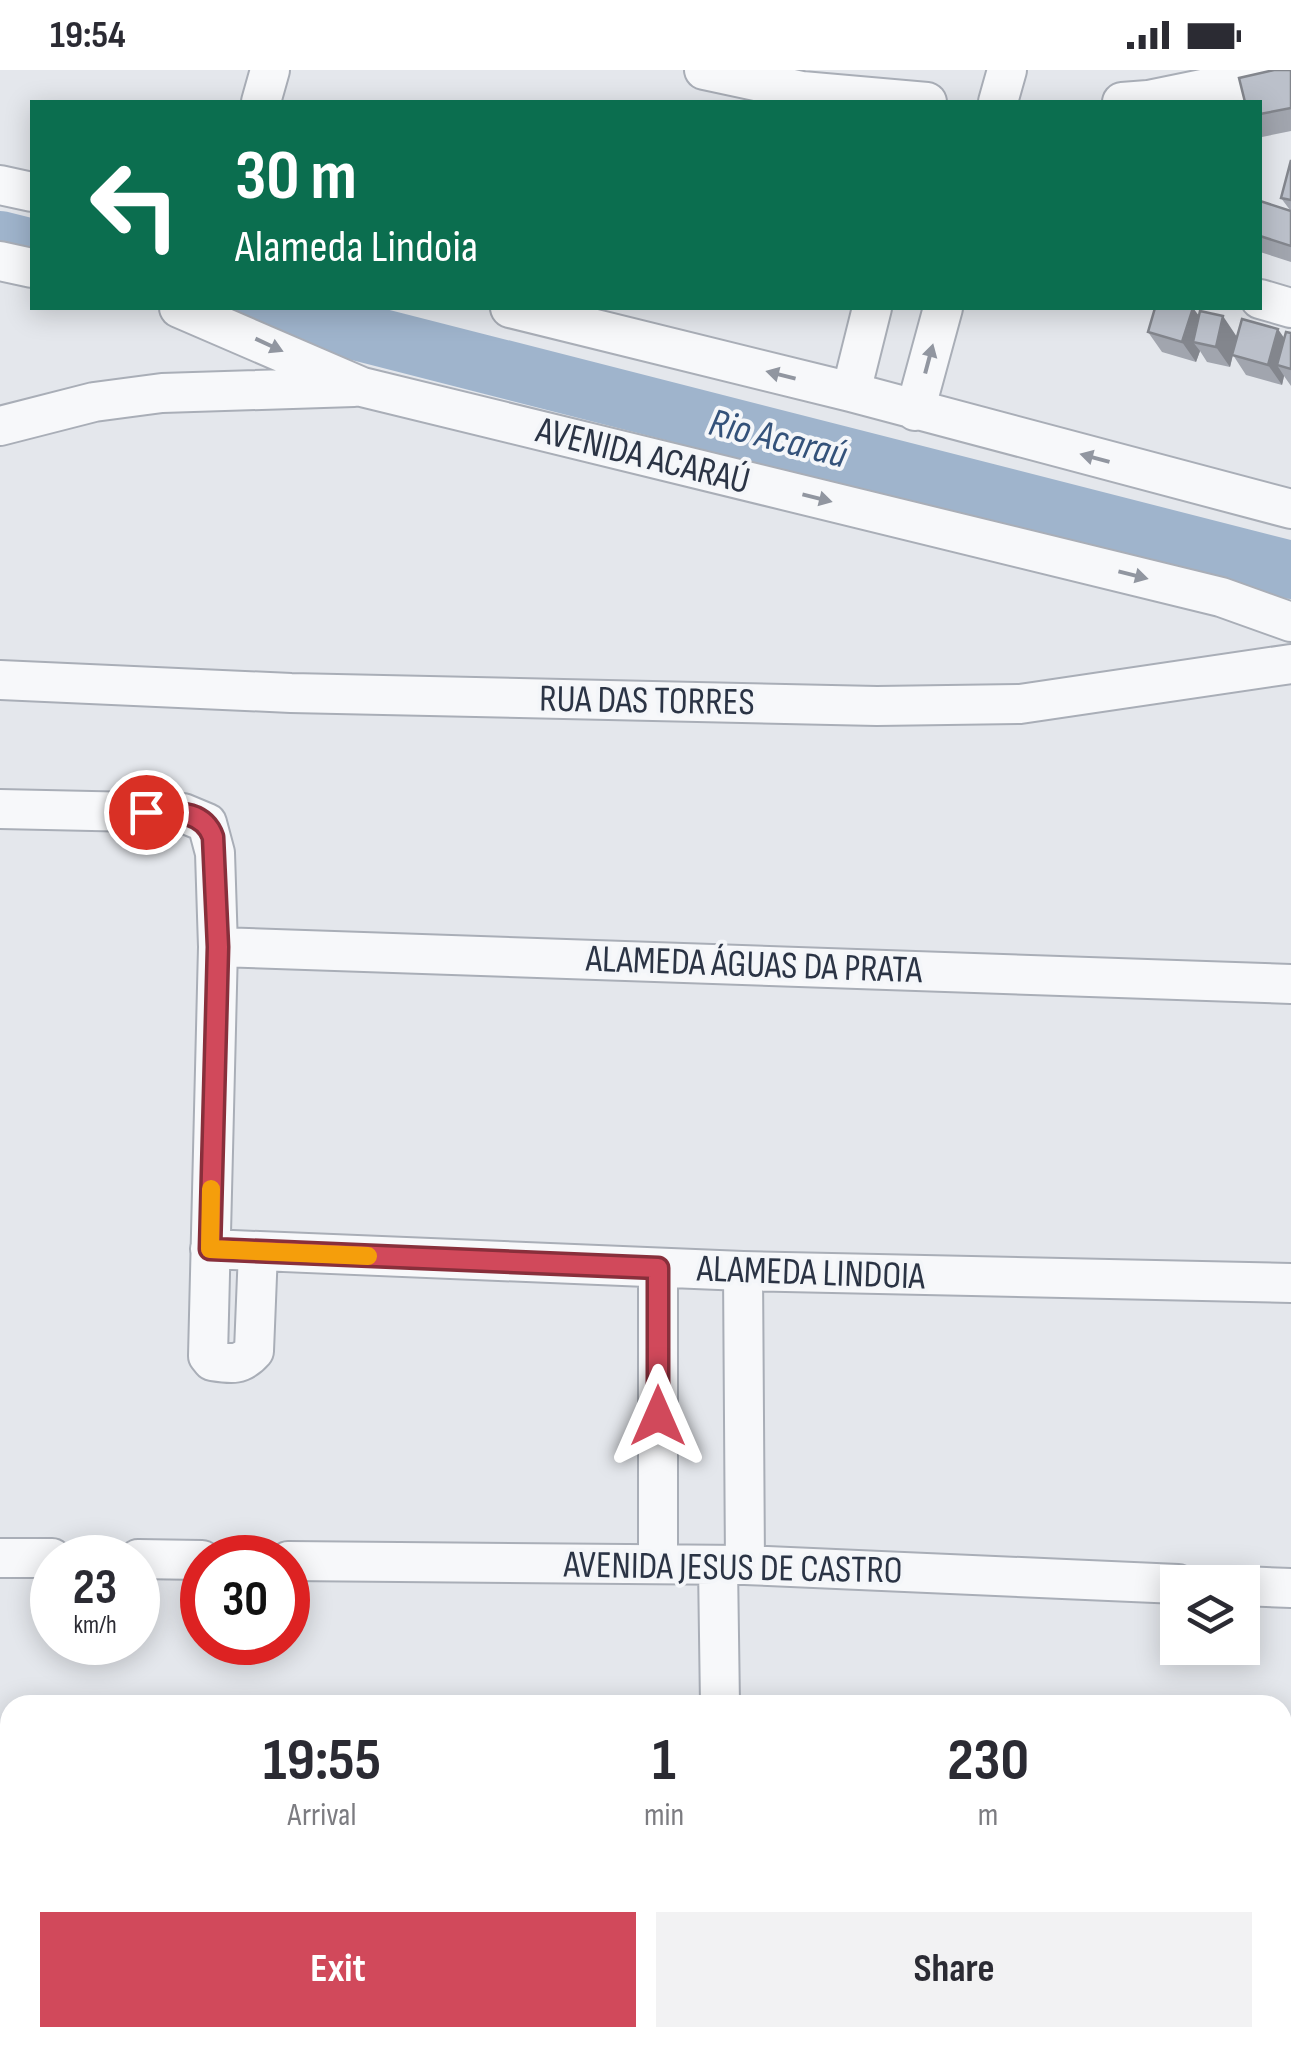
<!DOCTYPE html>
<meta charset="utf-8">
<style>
:root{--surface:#fff;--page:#f2f2f3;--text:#2b2b33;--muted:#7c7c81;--accent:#d1495b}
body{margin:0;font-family:"Sofia Sans Condensed",sans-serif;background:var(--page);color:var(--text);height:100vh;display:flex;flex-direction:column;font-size:38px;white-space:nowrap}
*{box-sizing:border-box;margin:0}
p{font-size:32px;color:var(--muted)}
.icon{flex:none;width:55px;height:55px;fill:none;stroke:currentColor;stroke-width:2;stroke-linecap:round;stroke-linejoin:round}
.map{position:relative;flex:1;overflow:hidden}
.drawer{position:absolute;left:0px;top:1625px;width:1292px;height:352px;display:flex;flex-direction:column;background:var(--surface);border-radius:30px 30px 0 0;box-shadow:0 5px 25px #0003}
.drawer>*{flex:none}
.top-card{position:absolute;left:30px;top:30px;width:1232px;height:210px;border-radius:0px;box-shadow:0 5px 25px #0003;background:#0b6e4f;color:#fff;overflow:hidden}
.fabs{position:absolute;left:1160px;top:1495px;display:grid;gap:20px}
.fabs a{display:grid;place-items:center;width:100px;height:100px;border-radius:0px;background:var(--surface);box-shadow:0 5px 25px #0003;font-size:50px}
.speed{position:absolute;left:30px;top:1465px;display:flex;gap:20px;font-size:50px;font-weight:700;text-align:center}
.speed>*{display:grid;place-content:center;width:130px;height:130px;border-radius:50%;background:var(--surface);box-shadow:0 5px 25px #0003;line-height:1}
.speed small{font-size:25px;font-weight:400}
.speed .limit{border:15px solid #d22;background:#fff;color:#111}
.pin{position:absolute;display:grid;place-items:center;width:85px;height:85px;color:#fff;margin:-42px;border:5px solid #fff;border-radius:50%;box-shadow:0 2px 10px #0007}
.me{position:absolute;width:110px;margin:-55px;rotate:0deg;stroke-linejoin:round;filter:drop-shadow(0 0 8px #0008)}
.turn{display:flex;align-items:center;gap:35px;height:210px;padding:0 40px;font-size:45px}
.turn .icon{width:130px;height:130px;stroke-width:2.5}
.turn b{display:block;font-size:70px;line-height:85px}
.eta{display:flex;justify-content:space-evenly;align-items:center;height:170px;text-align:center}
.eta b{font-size:60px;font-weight:700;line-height:70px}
.cta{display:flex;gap:20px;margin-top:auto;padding:20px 40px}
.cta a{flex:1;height:115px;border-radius:0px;background:var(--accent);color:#fff;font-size:40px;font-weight:700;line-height:115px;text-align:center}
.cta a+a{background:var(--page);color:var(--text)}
.status{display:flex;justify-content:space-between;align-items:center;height:70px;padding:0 50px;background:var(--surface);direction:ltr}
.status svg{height:28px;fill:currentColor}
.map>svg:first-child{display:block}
</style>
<div class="status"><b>19:54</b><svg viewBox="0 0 49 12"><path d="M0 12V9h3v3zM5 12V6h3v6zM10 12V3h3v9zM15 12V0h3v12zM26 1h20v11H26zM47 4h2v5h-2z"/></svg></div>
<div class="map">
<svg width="1291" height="1977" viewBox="0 0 1291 1977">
<rect width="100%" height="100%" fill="#e4e7ec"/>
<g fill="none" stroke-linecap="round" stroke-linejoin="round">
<path stroke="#9fb4cc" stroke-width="58" d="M0 170 32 178
M265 238 1291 500"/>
<g stroke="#a9aeb7" stroke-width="42">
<path id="minor" d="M704 0 802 21 927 32
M261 32 270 0
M998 32 1007 0
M1122 32 1148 30 1291 1
M0 115 32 122
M0 191 32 198
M1260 229 1291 238
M179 238 362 317 1221 527 1291 552
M510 238 851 322 1291 439
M851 322 872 238
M915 341 943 238
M0 356 94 332 162 323 354 317
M0 610 291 623 877 636 1020 634 1291 594
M0 739 183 743 207 753 215 783 218 877 208 1286 212 1291C231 1294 241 1296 254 1281L258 1181
M218 877 1291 914
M210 1179 743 1201 1291 1213
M743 1201 745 1495
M0 1488H52
M138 1489 202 1490
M288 1491 745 1495 1178 1514
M658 1494V1198
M718 1496 720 1635
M1242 1516 1291 1518
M0 1795 10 1796
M754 1968 1172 1977
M1282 1968V1977
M535 1977 536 1968"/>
</g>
<use href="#minor" stroke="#f7f8fa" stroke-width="38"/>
</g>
<path fill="#a1a5ae" d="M1291 0V61L1262 67 1260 64V32Z
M1291 90V192L1260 182V131L1290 140 1281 128Z
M1193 238 1199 246 1237 267 1284 268 1291 263V316L1284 306 1282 315 1246 305 1233 285 1230 297 1207 292 1200 281 1196 292 1162 282 1148 262Z"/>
<path fill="#83868d" d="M1193 238 1207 257 1193 272 1200 281 1196 292 1182 272Z
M1223 246 1237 267 1230 297 1216 277Z
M1278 259 1291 278 1277 295 1284 306 1282 315 1268 295Z"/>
<path fill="#bbc0ca" stroke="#83868d" stroke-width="2.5" d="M1274 0H1291V38L1260 44V32H1245L1239 8Z
M1291 90V130L1281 128Z
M1260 131 1291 141V176L1260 166Z
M1155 238H1193L1182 272 1148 262Z
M1200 241 1223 246 1216 277 1193 272Z
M1242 249 1278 259 1268 295 1232 285Z
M1286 262 1291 263V299L1277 295Z"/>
<defs><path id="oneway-solid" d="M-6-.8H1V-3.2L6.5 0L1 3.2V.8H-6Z" transform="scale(2.5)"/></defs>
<g fill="#9196a0">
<use href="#oneway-solid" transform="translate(269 275) rotate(25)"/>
<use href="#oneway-solid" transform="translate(929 289) rotate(-75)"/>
<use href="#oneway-solid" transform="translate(781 305) rotate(-166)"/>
<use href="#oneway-solid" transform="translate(1095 388) rotate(-165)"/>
<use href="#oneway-solid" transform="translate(817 428) rotate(14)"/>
<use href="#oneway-solid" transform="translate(1133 505) rotate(14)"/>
</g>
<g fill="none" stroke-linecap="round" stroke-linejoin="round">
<g stroke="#882f3b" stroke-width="25">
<path id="route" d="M146 742C171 743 203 738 213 767L218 877 210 1179 658 1198V1346"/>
</g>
<use href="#route" stroke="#d1495b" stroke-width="18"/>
<path stroke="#f59e0b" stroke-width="18" d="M211 1119 210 1179 368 1186"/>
</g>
<g text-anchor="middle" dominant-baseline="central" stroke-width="8" stroke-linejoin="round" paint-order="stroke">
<g font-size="38" fill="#2b3445" stroke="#f4f6f9">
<text transform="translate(643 386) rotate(14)">AVENIDA ACARAÚ</text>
<text transform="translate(647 631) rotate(1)">RUA DAS TORRES</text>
<text transform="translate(754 895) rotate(2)">ALAMEDA ÁGUAS DA PRATA</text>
<text transform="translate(811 1203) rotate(2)">ALAMEDA LINDOIA</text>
<text transform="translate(733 1498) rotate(1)">AVENIDA JESUS DE CASTRO</text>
</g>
<g font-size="40" font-style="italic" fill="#34527a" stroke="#f4f6f9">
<text transform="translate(778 369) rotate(14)">Rio Acaraú</text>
</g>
</g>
</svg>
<div class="fabs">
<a><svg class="icon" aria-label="layers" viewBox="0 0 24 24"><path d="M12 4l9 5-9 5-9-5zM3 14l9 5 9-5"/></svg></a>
</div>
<div class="speed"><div>23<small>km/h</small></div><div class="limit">30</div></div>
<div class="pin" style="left:146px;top:742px;background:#d93025"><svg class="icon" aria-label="arrive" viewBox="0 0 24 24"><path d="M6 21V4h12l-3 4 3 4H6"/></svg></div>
<svg class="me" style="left:658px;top:1346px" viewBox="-20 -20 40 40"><path d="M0-17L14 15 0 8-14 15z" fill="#d1495b" stroke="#fff" stroke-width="4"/></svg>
<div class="top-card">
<div class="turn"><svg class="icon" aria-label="left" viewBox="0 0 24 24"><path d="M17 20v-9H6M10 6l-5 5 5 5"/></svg><div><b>30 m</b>Alameda Lindoia</div></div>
</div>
<section class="drawer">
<div class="eta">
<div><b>19:55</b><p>Arrival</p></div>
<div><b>1</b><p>min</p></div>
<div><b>230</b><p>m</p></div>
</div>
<div class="cta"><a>Exit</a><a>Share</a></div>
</section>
</div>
